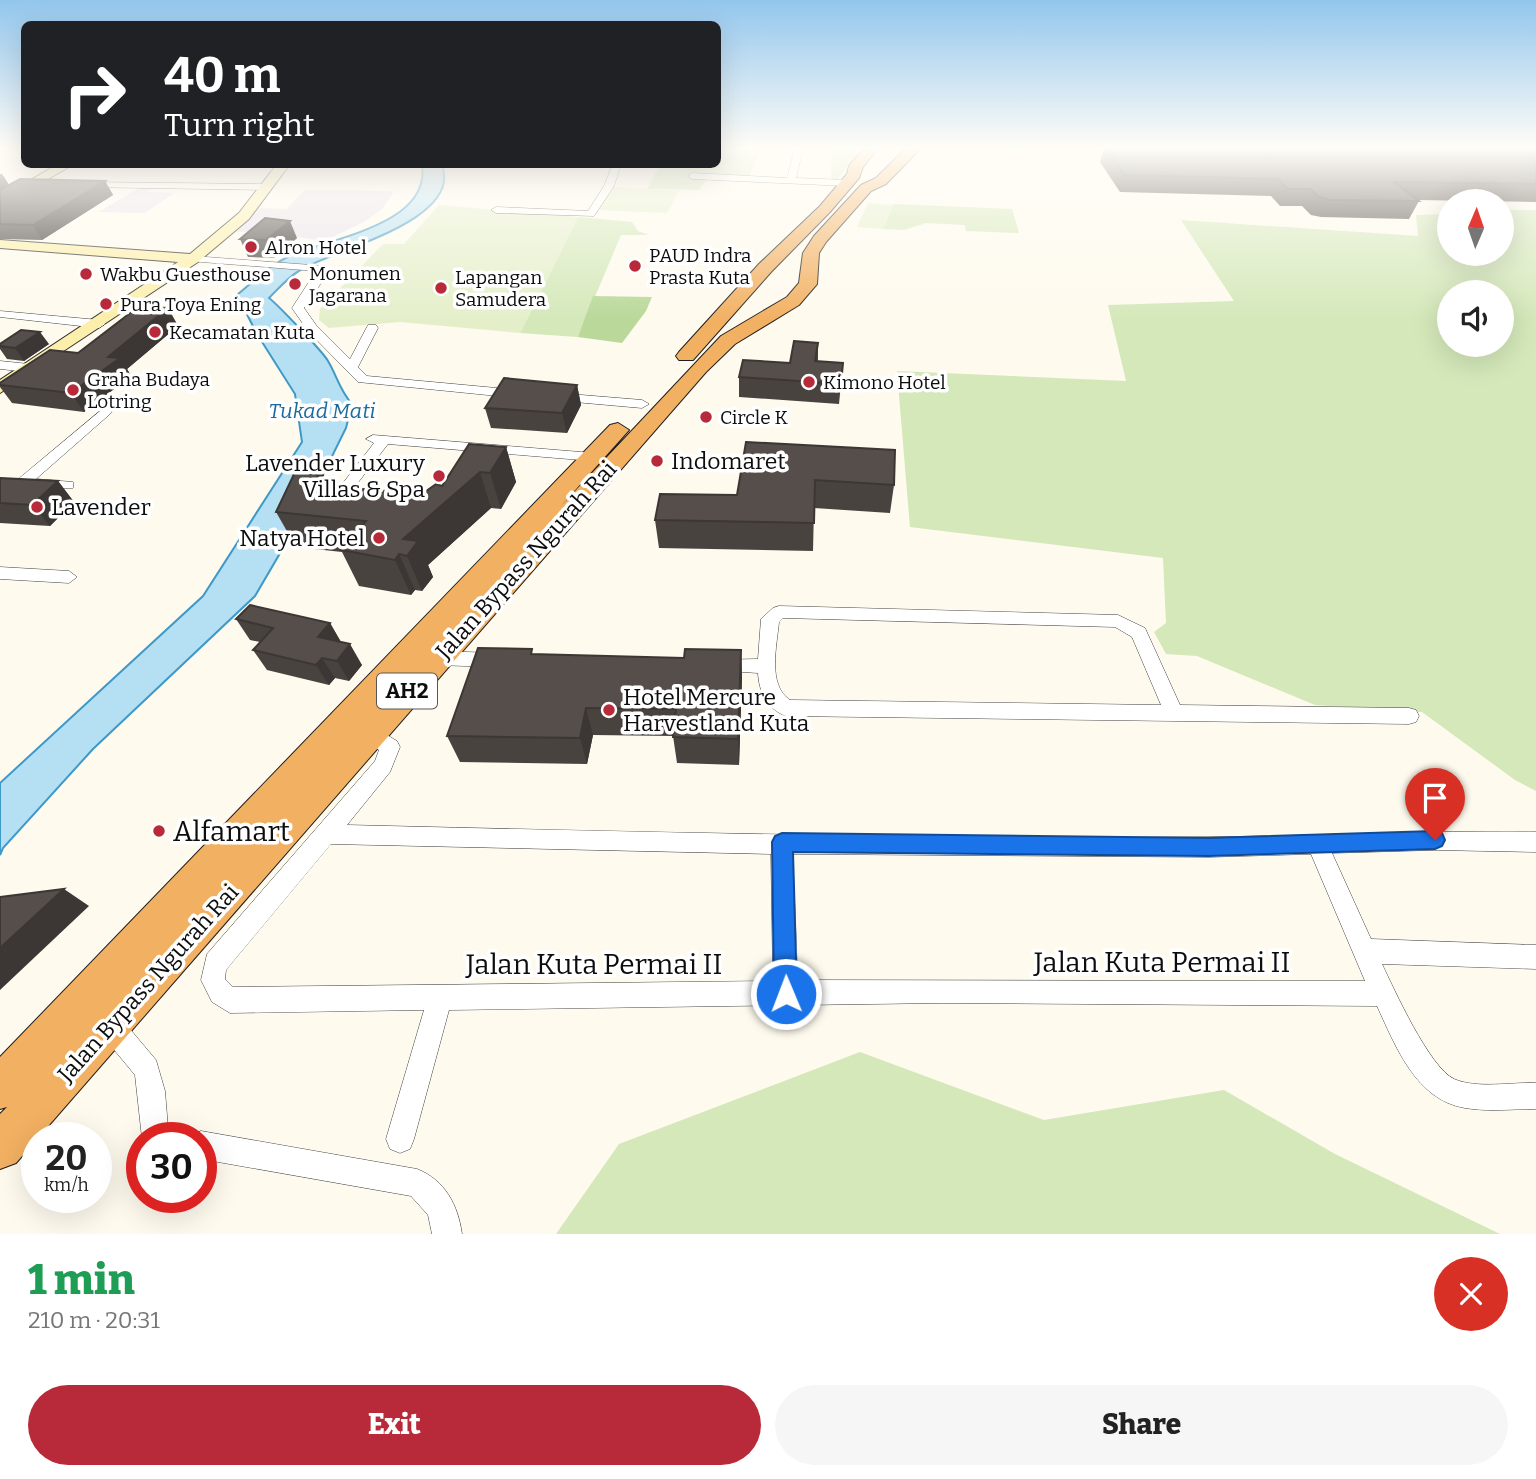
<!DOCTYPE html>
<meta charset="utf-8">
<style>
:root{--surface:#fff;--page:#f6f6f6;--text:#222;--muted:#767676;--accent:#b82a39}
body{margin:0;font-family:Bitter,serif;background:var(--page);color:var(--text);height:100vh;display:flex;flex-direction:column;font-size:26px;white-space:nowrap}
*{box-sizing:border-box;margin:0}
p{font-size:23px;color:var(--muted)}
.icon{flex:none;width:38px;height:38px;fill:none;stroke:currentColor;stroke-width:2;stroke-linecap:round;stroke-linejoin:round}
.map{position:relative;height:1234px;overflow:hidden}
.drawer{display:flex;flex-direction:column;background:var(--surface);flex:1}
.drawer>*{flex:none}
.hud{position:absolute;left:21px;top:21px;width:700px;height:147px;border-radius:10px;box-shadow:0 7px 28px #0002;background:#202124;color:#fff;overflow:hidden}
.needle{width:46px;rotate:2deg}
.tools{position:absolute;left:1437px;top:189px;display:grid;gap:14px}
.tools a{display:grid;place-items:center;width:77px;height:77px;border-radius:50%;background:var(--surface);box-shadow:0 7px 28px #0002;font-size:35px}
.speed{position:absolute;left:21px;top:1122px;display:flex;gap:14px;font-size:35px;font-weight:700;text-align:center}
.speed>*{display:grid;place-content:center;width:91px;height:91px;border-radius:50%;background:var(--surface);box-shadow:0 7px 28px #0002;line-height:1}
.speed small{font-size:18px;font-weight:400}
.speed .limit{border:10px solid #d22;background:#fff;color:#111}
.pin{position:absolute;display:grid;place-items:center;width:60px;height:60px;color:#fff;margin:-72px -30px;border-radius:50% 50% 50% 0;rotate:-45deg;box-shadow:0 0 7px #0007}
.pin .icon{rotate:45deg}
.me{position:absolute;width:77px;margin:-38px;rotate:359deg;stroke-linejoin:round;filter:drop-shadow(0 0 5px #0008)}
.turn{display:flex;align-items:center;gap:24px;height:147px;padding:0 28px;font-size:32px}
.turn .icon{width:91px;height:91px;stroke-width:2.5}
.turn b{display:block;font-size:49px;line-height:60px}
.round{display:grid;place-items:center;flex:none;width:74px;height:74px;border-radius:37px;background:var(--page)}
.summary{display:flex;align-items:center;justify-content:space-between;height:119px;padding:0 28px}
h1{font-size:42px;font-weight:800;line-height:52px;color:#1e9e55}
.cta{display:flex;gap:14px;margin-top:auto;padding:14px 28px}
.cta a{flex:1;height:80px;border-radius:42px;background:var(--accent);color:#fff;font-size:28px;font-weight:800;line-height:80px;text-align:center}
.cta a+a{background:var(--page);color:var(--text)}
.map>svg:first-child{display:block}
</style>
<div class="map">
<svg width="1536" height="1234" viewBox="0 0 1536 1234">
<rect width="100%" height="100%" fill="#fefaee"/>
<path fill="#eae2ec" d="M156 185 147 192 174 193 145 213 98 212 141 187Z
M305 190 394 191 383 208 367 220 325 241 263 232H236L258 208 286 209Z"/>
<path fill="#d4e8b9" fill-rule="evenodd" d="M718 148H762L748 179 709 177 699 190 647 189 660 165 693 168 695 165 718 164Z
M832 148H862L837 180 831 178Z
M893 204 1012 209 1019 233 966 231 965 225 926 223 904 230 883 229Z
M1502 210H1536V791L1515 780 1422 712 1315 705 1197 656 1166 654 1154 632 1166 623 1163 558 910 527 897 371 1126 381 1108 305 1234 301 1181 220 1418 236 1416 215 1449 214V254H1502ZM1449 292H1502V345H1449Z
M578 217 632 222 638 231 649 235H621L578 337 520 333Z
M860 1052 1044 1120 1224 1090 1335 1154 1500 1234H556L619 1144Z"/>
<path fill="#b9d899" d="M593 296 652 297 646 311 622 343 578 337Z"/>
<path fill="#e4efca" d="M613 187 679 191 667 213 597 210Z
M868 203 892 205 883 229 857 227Z
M439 205 578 217 520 333 400 322 329 328 319 320 320 309 383 244H404Z"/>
<path fill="#b5e0f4" stroke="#3e99c8" stroke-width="2" d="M422 165H442C463 220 337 249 302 269 289 276 279 288 269 298 277 304 324 353 328 361 337 376 340 391 352 404L346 428 307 507 255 596 93 749 3 848 0 855V783L203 596 302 442 295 394 257 334 237 295C253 282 271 264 290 256 329 238 431 225 422 165Z"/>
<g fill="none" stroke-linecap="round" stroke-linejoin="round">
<g stroke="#404040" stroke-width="1">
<path id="minor" d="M795 148H803L796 178 847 180 851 183 847 186 692 179 688 176 692 173 787 178Z
M613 164H621L614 186 594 216 496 213 491 210 496 207 588 211 604 186Z
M85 182 266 184 271 187 266 190 82 187Z
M193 256 324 266 328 273 304 308 316 325 350 359 368 325H376L378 328 358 367 367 376 518 390 525 394 518 398 358 382 308 331 292 308 316 271 189 261 188 259Z
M0 311 99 320 105 324 99 328 0 317Z
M0 361 29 364 35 368 29 372 0 369Z
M557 393 642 400 649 404 642 408 552 400V394Z
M105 407 112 411 110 414 36 479 73 482V488H26L15 497 0 501V491L5 490Z
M373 435 593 453 600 457 593 461 388 444 353 489H343V483L374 443 366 439Z
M0 567 69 571 77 577 69 583 0 579Z
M779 606 1118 615 1145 628 1180 705 1409 708 1416 710 1419 716 1416 722 1409 724 786 716C767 709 759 692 758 673L713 670 711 665 713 660 758 659 761 619 773 608ZM783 618 1115 627 1132 637 1161 705 790 700C767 685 777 645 779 622Z
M436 651 496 653 502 655 505 660 502 665 496 667 436 665 430 663 427 658 430 653Z
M370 725 397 741 400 747 390 772 347 825C634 832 920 839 1207 837 1317 836 1426 830 1536 832V852L1435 850 1332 853 1371 939 1536 945V969L1382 964C1394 989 1429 1067 1454 1079 1477 1089 1512 1082 1536 1083V1109C1513 1109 1489 1112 1465 1108 1416 1100 1396 1047 1377 1006L942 1003 449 1010 414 1139 410 1149 400 1153 390 1149 386 1139 424 1010 230 1013 212 1002 201 980 207 954 375 761 379 750 363 739 360 733 363 727ZM331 844 771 854 773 981 233 987 225 979 226 970ZM793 854 1209 857 1311 854 1365 981 798 980Z
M110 1012 119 1016 156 1060 165 1091 168 1128 174 1138H142L135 1075 101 1034 97 1025 101 1016Z
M201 1131 417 1169C445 1180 458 1205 462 1234H432L428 1215 411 1196 201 1159V1138H190Z"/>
</g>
<g stroke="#2f2f2f" stroke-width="2">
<path id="secondary" d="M58 164H74L0 207V198Z
M277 164H290L249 219 198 262 0 393V380L178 262 0 248V240L190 254 239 213Z"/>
</g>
<g stroke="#1e1e1e" stroke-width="2">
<path id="trunk" d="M864 148H878L863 167 859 178 830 212 771 272 693 360H679L676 356 679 352 759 264 820 206 847 174 849 166Z
M906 148H921L886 184 871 191 826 242 819 253 817 284 799 305 735 344 706 372 16 1163 0 1169V1114L7 1107 0 1109V1057L610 425 618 423 629 430 560 507 721 336 787 297 799 283 803 253 814 236 861 185 876 178Z"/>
</g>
<use href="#minor" fill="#fff" fill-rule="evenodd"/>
<use href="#secondary" fill="#fcefab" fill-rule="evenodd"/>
<use href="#trunk" fill="#f2b062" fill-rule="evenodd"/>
</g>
<path fill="#494340" d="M1104 148H1536V202L1417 200 1419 201 1409 219 1321 217 1311 215 1302 206H1280L1271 196 1120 192 1100 162Z
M0 174H2L9 185 105 181 113 195 42 240 0 239Z
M297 238 274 258 248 257 240 239Z
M168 308 178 326 127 369 131 376 84 412 12 403 0 387V383L78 353Z
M818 343V361L843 363 839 404 739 397V377L790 363Z
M0 344H49L24 361 7 359 0 349Z
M577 385 581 405 567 433 491 428 485 408Z
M746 442 894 485 890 513 814 508 813 551 659 548 655 520 737 495Z
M506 447 516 482 501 509 491 508 428 565 433 577 422 591 415 590 411 595 359 586 342 552 296 547 276 512 330 486 422 494 442 486Z
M0 478 58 481 74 502 50 526 0 523Z
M236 619 330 623 341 642 362 665 349 681 335 678 329 685 267 670 253 650 260 642 250 640Z
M741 650 742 678 739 765 677 763 673 736 593 735 587 764 460 762 447 736 534 654 684 658Z"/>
<path fill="#3c3734" d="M2 174 11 188 0 196V175Z
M105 181 113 195 42 240 33 225Z
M290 221 297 238 274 258 266 240Z
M168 308 178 326 127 369 131 376 84 412 71 393 108 357Z
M40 332 49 344 24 361 15 348Z
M577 385 581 405 567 433 562 413Z
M506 447 516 482 501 509 490 473Z
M320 467 337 502 315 485Z
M480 472 491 508 428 565 433 577 422 591 407 556 403 539Z
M58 481 74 502 50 526 32 505Z
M399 554 415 590 411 595 395 560Z
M330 623 342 644 318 637Z
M350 644 362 665 349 681 337 661Z
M741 650 742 678 739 765 738 739Z
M322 658 335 678 329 685 316 665Z
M586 708 593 735 587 764 580 738Z
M64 889 89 906 0 990V948Z"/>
<path fill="#554e4a" stroke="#3c3734" stroke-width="2" d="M1106 148H1536V184L1394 182 1419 201 1329 200 1319 197 1310 189H1288L1278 179 1125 175Z
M20 179 105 181 33 225 0 224V190Z
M265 218 290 221 266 240 240 239Z
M138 307 168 308 108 357 120 358 71 393 0 385V383L50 350 78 353Z
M21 330 40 332 15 348 0 346V344Z
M794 341 818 343 815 361 843 363 841 384 739 377 743 360 790 363Z
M504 378 577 385 562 413 485 408Z
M746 442 895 450 894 485 815 480 814 523 655 520 660 494 737 495Z
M469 444 506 447 490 473 480 472 403 539 418 541 407 556 399 554 395 560 341 550 366 521 276 512 296 470 320 467 315 485 422 494 436 484 442 486Z
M0 478 58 481 32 505 0 503Z
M250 605 330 623 318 637 350 644 337 661 322 658 316 665 253 650 273 628 236 619Z
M478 648 532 649 531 654 684 658 685 649 741 650 738 739 673 737 676 709 586 708 580 738 447 736Z
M64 889 0 948V897Z"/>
<linearGradient id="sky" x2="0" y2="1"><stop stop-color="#93c6ed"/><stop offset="0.46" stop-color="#fffdf7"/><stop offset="1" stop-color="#fffdf7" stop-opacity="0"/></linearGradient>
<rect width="1536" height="321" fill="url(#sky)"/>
<path fill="#1a73e8" stroke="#114b97" stroke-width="2" d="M1435 831 1442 833 1445 840 1442 846 1435 849 1209 856 793 852 797 994 794 1002 786 1005 778 1002 774 994 772 842 775 836 782 833 1209 838Z"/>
<g fill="#b82a39" stroke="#fff" stroke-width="2.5">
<circle cx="251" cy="247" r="7"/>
<circle cx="635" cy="266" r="7"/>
<circle cx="86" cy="274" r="7"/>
<circle cx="295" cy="284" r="7"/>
<circle cx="441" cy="288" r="7"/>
<circle cx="106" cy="304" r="7"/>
<circle cx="155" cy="332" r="7"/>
<circle cx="809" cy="382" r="7"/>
<circle cx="73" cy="390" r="7"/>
<circle cx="706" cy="417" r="7"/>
<circle cx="657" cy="461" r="7"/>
<circle cx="439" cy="476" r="7"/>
<circle cx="37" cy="507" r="7"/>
<circle cx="379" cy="538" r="7"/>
<circle cx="609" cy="710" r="7"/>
<circle cx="159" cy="831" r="7"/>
</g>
<g text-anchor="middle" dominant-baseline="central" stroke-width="7" stroke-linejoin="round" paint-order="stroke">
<g font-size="19" fill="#0d0d0d" stroke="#fff" text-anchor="start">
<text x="265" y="247">Alron Hotel</text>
<text x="649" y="255">PAUD Indra<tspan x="649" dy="22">Prasta Kuta</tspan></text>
<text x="309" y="273">Monumen<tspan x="309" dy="22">Jagarana</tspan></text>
<text x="100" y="274">Wakbu Guesthouse</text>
<text x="455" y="277">Lapangan<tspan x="455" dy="22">Samudera</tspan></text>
<text x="120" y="304">Pura Toya Ening</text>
<text x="169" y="332">Kecamatan Kuta</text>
<text x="87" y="379">Graha Budaya<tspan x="87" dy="22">Lotring</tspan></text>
<text x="823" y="382">Kimono Hotel</text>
<text x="720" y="417">Circle K</text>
</g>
<g font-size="21" font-style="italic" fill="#1b6a9b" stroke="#fff">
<text x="322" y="411">Tukad Mati</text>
</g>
<rect fill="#fff" stroke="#565656" stroke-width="2" x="377" y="673.5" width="60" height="35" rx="5"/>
<g font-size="21" font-weight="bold" fill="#0d0d0d">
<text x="407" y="691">AH2</text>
</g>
<g font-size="23" fill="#0d0d0d" stroke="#fff" text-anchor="start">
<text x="671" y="461">Indomaret</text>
<text x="425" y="463" text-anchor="end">Lavender Luxury<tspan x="425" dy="26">Villas &amp; Spa</tspan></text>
<text x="51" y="507">Lavender</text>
<text x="365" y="538" text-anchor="end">Natya Hotel</text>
<text x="623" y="697">Hotel Mercure<tspan x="623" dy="26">Harvestland Kuta</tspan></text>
</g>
<g font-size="23" fill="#0d0d0d" stroke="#fff">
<text transform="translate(526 560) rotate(-48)">Jalan Bypass Ngurah Rai</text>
<text transform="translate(148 983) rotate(-48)">Jalan Bypass Ngurah Rai</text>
</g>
<g font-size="28" fill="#0d0d0d" stroke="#fff" text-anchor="start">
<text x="173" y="831">Alfamart</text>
</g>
<g font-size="28" fill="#0d0d0d" stroke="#fff">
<text x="1162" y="962">Jalan Kuta Permai II</text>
<text x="594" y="964">Jalan Kuta Permai II</text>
</g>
</g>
</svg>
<div class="tools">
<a><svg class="needle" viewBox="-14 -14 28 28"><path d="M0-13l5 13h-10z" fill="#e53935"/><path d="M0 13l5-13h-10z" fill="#767676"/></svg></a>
<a><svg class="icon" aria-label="sound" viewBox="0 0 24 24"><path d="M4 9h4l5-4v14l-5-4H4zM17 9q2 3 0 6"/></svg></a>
</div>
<div class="speed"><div>20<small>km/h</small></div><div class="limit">30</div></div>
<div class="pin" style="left:1435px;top:840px;background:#d93025"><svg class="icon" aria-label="arrive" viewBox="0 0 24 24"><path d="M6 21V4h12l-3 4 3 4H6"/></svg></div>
<svg class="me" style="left:786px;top:994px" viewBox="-20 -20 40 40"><circle r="17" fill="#1a73e8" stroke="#fff" stroke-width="3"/><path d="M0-11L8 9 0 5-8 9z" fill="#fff"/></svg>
<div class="hud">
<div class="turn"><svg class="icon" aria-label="right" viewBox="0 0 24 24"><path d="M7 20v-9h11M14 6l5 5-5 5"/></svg><div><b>40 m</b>Turn right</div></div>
</div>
</div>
<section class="drawer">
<div class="summary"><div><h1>1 min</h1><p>210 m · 20:31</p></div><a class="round" style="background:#d93025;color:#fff"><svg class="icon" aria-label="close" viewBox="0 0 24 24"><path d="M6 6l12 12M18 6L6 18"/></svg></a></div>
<div class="cta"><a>Exit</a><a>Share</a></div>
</section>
